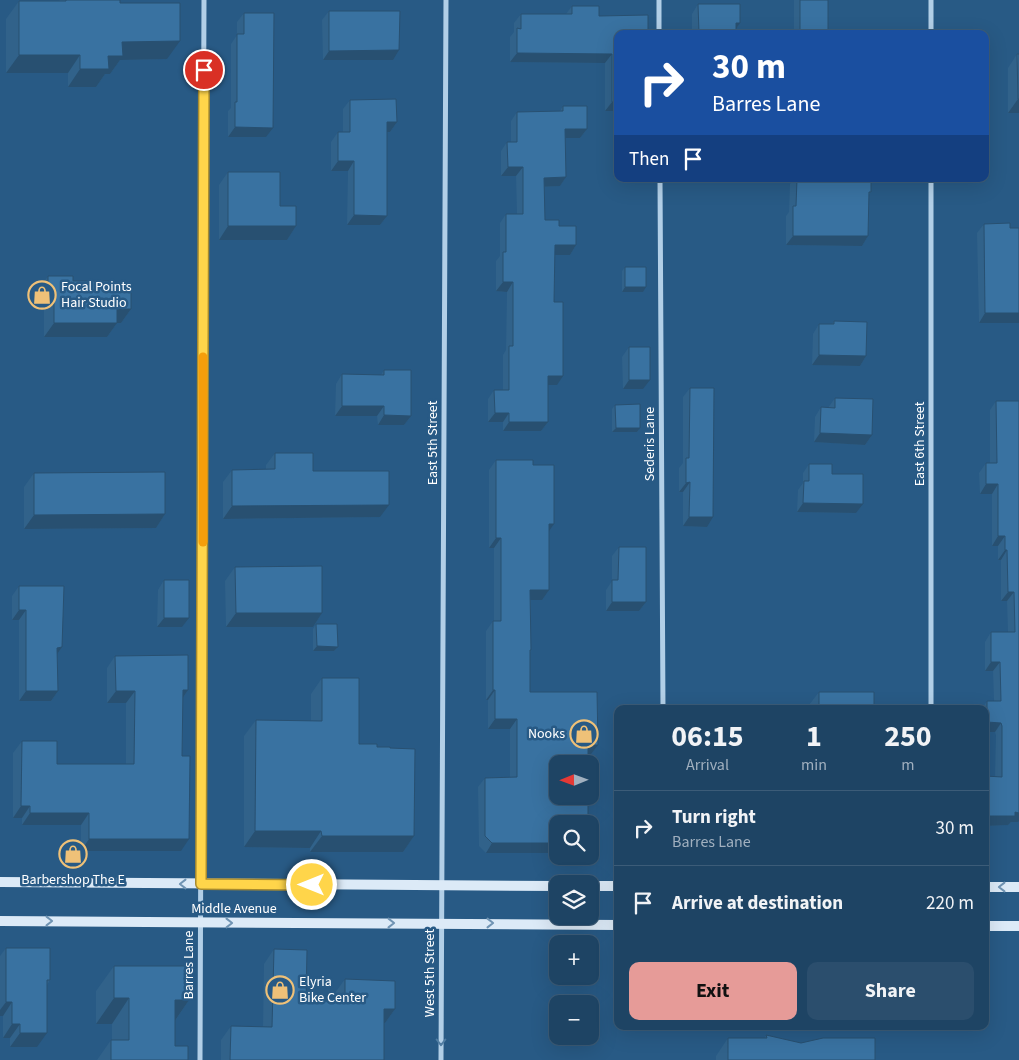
<!DOCTYPE html>
<meta charset="utf-8">
<style>
:root{--surface:#1e4464;--page:#2b4e6d;--text:#f1f3f6;--muted:#a1b0bf;--line:#3c5c78;--accent:#e69b98}
body{margin:0;font-family:"Source Sans 3",sans-serif;background:var(--page);color:var(--text);height:100vh;display:flex;flex-direction:column;font-size:19px;white-space:nowrap}
*{box-sizing:border-box;margin:0}
p{font-size:16px;color:var(--muted)}
.icon{flex:none;width:28px;height:28px;fill:none;stroke:currentColor;stroke-width:2;stroke-linecap:round;stroke-linejoin:round}
.map{position:relative;flex:1;overflow:hidden}
.details{position:absolute;left:614px;top:705px;width:375px;height:325px;display:flex;flex-direction:column;background:var(--surface);border-radius:10px;box-shadow:0 5px 20px #0002,0 0 0 1px var(--line)}
.details>*{flex:none}
.banner{position:absolute;left:614px;top:30px;width:375px;height:152px;border-radius:10px;box-shadow:0 5px 20px #0002,0 0 0 1px var(--line);background:#1a4fa0;color:#fff;overflow:hidden}
.needle{width:32px;rotate:269deg}
.fabs{position:absolute;left:549px;top:755px;display:grid;gap:10px}
.fabs a{display:grid;place-items:center;width:50px;height:50px;border-radius:10px;background:var(--surface);box-shadow:0 5px 20px #0002,0 0 0 1px var(--line);font-size:25px}
.pin{position:absolute;display:grid;place-items:center;width:42px;height:42px;color:#fff;margin:-21px;border:2px solid #fff;border-radius:50%;box-shadow:0 1px 5px #0007}
.me{position:absolute;width:55px;margin:-28px;rotate:270deg;stroke-linejoin:round;filter:drop-shadow(0 0 4px #0008)}
.turn{display:flex;align-items:center;gap:18px;height:105px;padding:0 15px;font-size:22px}
.turn .icon{width:65px;height:65px;stroke-width:2.5}
.turn b{display:block;font-size:35px;line-height:42px}
.then{display:flex;align-items:center;height:48px;padding:0 15px;background:#0003;gap:10px;font-size:19px}
.eta{display:flex;justify-content:space-evenly;align-items:center;height:85px;text-align:center}
.eta b{font-size:30px;font-weight:700;line-height:35px}
.button{display:flex;gap:10px;margin-top:auto;padding:10px 15px}
.button a{flex:1;height:58px;border-radius:10px;background:var(--accent);color:#111;font-size:20px;font-weight:700;line-height:58px;text-align:center}
.button a+a{background:var(--page);color:var(--text)}
ul{padding:0;list-style:none}
li{display:flex;align-items:center;gap:15px;height:75px;padding:0 15px;border-top:1px solid var(--line)}
li div{flex:1}
li b{display:block;font-size:19px}
li em{font-style:normal}
.map>svg:first-child{display:block}
</style>
<div class="map">
<svg width="1019" height="1060" viewBox="0 0 1019 1060">
<rect width="100%" height="100%" fill="#285a85"/>
<g fill="none" stroke-linecap="round" stroke-linejoin="round">
<path stroke="#b2cfe7" stroke-width="5" d="M659 0V34
M931 34V0
M660 179 663 709
M931 709V179
M200 1060 204 0
M441 1060 446 0"/>
<path stroke="#dceaf7" stroke-width="10" d="M0 882 558 886
M590 886H618
M985 887H1019
M0 921 618 925
M985 926H1019"/>
</g>
<path fill="#31628a" d="M60 0H120V3L167 59 120 60 110 74H105L96 87H68V73H6V19L19 1H59Z
M794 0H828V34H794Z
M698 4 740 23 736 29V32L735 34H692V14Z
M572 6 599 16 648 15 618 111H605V63L510 62V37L514 32V23L521 14H566Z
M329 11 393 60H323L322 20Z
M244 13 266 137H228V111L231 108V44L237 35V22Z
M1017 54 1019 113H1008V68Z
M350 100 397 122 390 132H387V216L380 225H347L348 171H331V142L338 132H343V109Z
M563 106 587 129 580 138H565L566 177 560 186 544 187 545 220 559 226 576 245 570 255H555L554 302 557 385H548V422L541 431H503V422H488V399L494 390H503V355L506 350 507 292 496 291V261L500 256V223L506 214H517L516 176H501V151L507 142H511V121L517 112 560 111Z
M228 172 280 206 296 226 287 240H219V185Z
M794 179H871V192L869 195 868 236 862 246 786 245V216L789 212 790 184Z
M984 224 1010 228 1019 323H979L977 233Z
M625 267 643 292H622V271Z
M48 276 109 288 131 309 121 323H117L107 337H44V309L39 310V290Z
M834 321 866 356 860 366 812 365 813 334 819 324H832Z
M629 347 643 389H623L622 357Z
M384 370 411 416 404 425H378L377 416H335L336 384 342 374 381 375Z
M690 388 707 527 683 526V492H679V468L683 463V397Z
M835 398 872 435 865 445 814 442 815 417 821 407 828 408Z
M996 401H1019L1018 822H1011L1008 825 985 826V776L995 777 996 735 995 732H985V709H982L987 701H994L993 671H985V642L991 632H1008L1007 601H1001V560H998V546H992V494H980L979 473 986 463H990V410Z
M615 405 640 428 637 432H612V409Z
M275 453 313 471 380 517 223 519V482L232 470 266 469V465Z
M496 460 533 465 549 532 542 600H531V650L530 653V692L591 754H588L486 853 479 846 478 787 485 778 510 777V729H488V700H486V631L493 621H494V548H489V470Z
M809 464 832 474 856 513 797 512 798 490 803 483V473Z
M34 473 165 514 156 528 24 529V487Z
M619 547 646 602 639 611H606V590L612 581V556Z
M235 567 322 613 313 627H226L225 581Z
M164 580 182 627H157L158 590Z
M19 586 57 654 58 691 51 701H19V620H12V596Z
M316 624 338 647 334 651H313V629Z
M115 656 188 690 183 698 181 851H81V825H22V818H13V753L22 741 57 764H126V703H107V668Z
M322 678 359 744 377 747 414 836 403 852H310V848L244 847V736L256 720 311 721V694Z
M819 692 874 709H809V705Z
M6 948 50 980 47 985 37 1047H10V1038H3V1016H0V956Z
M274 949 306 1001H335V993L345 979 395 1009 385 1023H384V1060H221V1040L231 1026 263 1027 264 964Z
M114 966 189 1000 175 1021V1046L188 1060H97L111 1040H112V1024H96V991Z
M766 1035 875 1060H716V1056L728 1038H765Z"/>
<path fill="#285071" d="M736 23H740L734 32H736L735 34H699Z
M180 41 167 59 120 60 110 74H105L96 87H68L80 69 122 42Z
M399 50 393 60H323L329 51Z
M517 53 612 54 605 63 510 62Z
M19 55H80L68 73H6Z
M1018 99H1019V113H1008Z
M612 102H618V111H605Z
M387 122H397L390 132H381Z
M235 127 273 128 266 137H228Z
M565 129H587L580 138H559Z
M338 161H354L348 171H331Z
M508 167H523L516 176H501Z
M566 177 560 186 538 187 544 178Z
M354 215 387 216 380 225H347Z
M228 226H296L287 240H219Z
M793 236H868L862 246 786 245Z
M555 245H576L570 255H549Z
M503 282H513L507 292 496 291Z
M625 287H646L643 292H622Z
M48 296H54L44 309 39 310Z
M117 309H131L121 323H113H117L107 337H44L54 323Z
M985 313H1019V323H979Z
M819 355 866 356 860 366 812 365Z
M548 376H563L557 385H541Z
M629 380H650L643 389H623Z
M342 406H384L377 416H335Z
M495 413H509L503 422H488Z
M384 415 411 416 404 425H378Z
M509 422H548L541 431H503Z
M616 428H640L637 432H612Z
M820 433 872 435 865 445 814 442Z
M690 482 683 492H679L686 483Z
M986 484H998L992 494H980Z
M803 503 863 504 856 513 797 512Z
M389 505 380 517 223 519 232 506Z
M165 514 156 528 24 529 34 515Z
M689 517H713L707 527 683 526Z
M549 524H554L547 534Z
M998 536H1005L998 546H992Z
M496 538H501L494 548H489Z
M1005 550H1007L1001 560H998Z
M530 590H549L542 600H524Z
M1008 592H1014L1007 601H1001Z
M612 602H646L639 611H606Z
M19 610H26L19 620H12Z
M236 613H322L313 627H226Z
M164 618H189L182 627H157Z
M317 646 338 647 334 651H313Z
M62 647 55 657 57 648Z
M991 662H1000L993 671H985Z
M183 690H188L180 702Z
M493 690H495L488 700H486Z
M26 691H58L51 701H19Z
M116 691H135L126 703H107Z
M495 719H517L510 729H488Z
M987 722 1001 723 995 732H985V725Z
M588 745H598L591 754 581 755Z
M21 806H30L22 818H13Z
M1015 812 1019 813V821L1018 822H1011L1008 825 985 826V816Z
M30 813H89L81 825H22Z
M255 831H321L310 848 244 847Z
M322 836H414L403 852H310Z
M89 839H189L181 851H81Z
M492 843H558V853H486Z
M114 998H129L112 1024H96Z
M175 1000H189L172 1025Z
M6 1002H12L3 1016H0V1010Z
M384 1009H395L385 1023H375Z
M12 1024H20L10 1038H3Z
M20 1033H47L37 1047H10Z"/>
<path fill="#3972a1" stroke="#285071" d="M66 0H120V3H180V41L122 42 123 56H108L109 69H80V55H19V1H66Z
M800 0H828V34H800Z
M698 4H740V23H736V32L699 33Z
M572 6H599V16L648 15V34H618V102H612V54L517 53V28L521 29V14H572Z
M329 11H400L399 50 329 51Z
M244 13H274L273 128 235 127V102H237V34H244Z
M1017 54H1019V99H1018Z
M396 99 397 122H387V216L354 215V161H338V132H350V100Z
M563 106H587V129H565L566 177 544 178 545 220H559V226H576V245H555L554 302H563V376H548V422H509V413H495L494 390H509V346H513V282H503V252H506V214H523V167H508L507 142H517V112L563 111Z
M228 172H280V206H296V226H228Z
M797 179H871V192H869L868 236H793V206H796Z
M1010 223V228H1019V313H985L984 224Z
M625 267H646V287H625Z
M48 276H73V281H109V288L131 287V309H117V323H54V296H48Z
M834 321 867 322 866 356 819 355V324H834Z
M629 347H650V380H629Z
M384 370H411V416L384 415V406H342V374L384 375Z
M690 388H714L713 517H689L690 482 686 483V458H689Z
M835 398 873 399 872 435 820 433 821 407 835 408Z
M996 401H1019V813L1015 812V816H985V776L1002 777V726L1001 723 987 722V701H1001L1000 662H991V632H1015L1014 592H1008L1007 550H1005V536H998V484H986V463H997Z
M640 404V428H616L615 405Z
M275 453H313V471H389V505L232 506V470L275 469Z
M496 460H533V465H554V524H549V590H530L531 650H530V692H597L598 745H588V764H558V796H588V824H558V843H492L485 836V778L517 777V719H495V690H493V621H501V538H496Z
M809 464H832V474H863V504L803 503 804 481H809Z
M165 472V514L34 515V473Z
M619 547H646V602H612V580H618Z
M322 566V613H236L235 567Z
M164 580H189V618H164Z
M19 586H64L62 647 57 648 58 691H26V610H19Z
M316 624H337L338 647 317 646Z
M188 655V690H183L182 756H190L189 839H89V813H30V806H21L22 741H57V764H134L135 691H116L115 656Z
M322 678H359V744H377V747H390V748L415 749 414 836H322L321 831H255L256 720 322 721Z
M819 692H874V709H819Z
M6 948H50V980H47V1033H20V1024H12V1002H6Z
M274 949 307 950 306 1001H345V979L395 981V1009H384V1060H230L231 1026 272 1027Z
M114 966H189V1000H175V1046H188V1060H111V1040H129V998H114Z
M766 1035 801 1043 823 1038H875V1060H728V1038H767Z"/>
<defs><path id="oneway-chevron" d="M-2-3.5L2.5 0L-2 3.5" fill="none" stroke-width="1.6" stroke-linecap="round" stroke-linejoin="round" transform="scale(1.25)"/></defs>
<g stroke="#7094b3">
<use href="#oneway-chevron" transform="translate(183 884) rotate(-180)"/>
<use href="#oneway-chevron" transform="translate(1002 887) rotate(180)"/>
<use href="#oneway-chevron" transform="translate(49 921)"/>
<use href="#oneway-chevron" transform="translate(229 923)"/>
<use href="#oneway-chevron" transform="translate(391 923)"/>
<use href="#oneway-chevron" transform="translate(490 923)"/>
</g>
<use stroke="#517da2" href="#oneway-chevron" transform="translate(441 1042) rotate(90)"/>
<g fill="none" stroke-linecap="round" stroke-linejoin="round">
<g stroke="#a68a30" stroke-width="12">
<path id="route" d="M204 70 201 884 312 885"/>
</g>
<use href="#route" stroke="#ffd54a" stroke-width="9"/>
<path stroke="#f59e0b" stroke-width="9" d="M203 542V357"/>
</g>
<defs>
<g id="shop-ring" transform="scale(1.4375)"><circle r="9.5" fill="#285a85" stroke="#efc178" stroke-width="1.5"/><path d="M-5-2.5h2.3a2.7 3.5 0 0 1 5.4 0H5L5.5 6h-11ZM-1.5-2.5h3a1.5 2.3 0 0 0-3 0Z" fill="#efc178"/></g>
</defs>
<g fill-rule="evenodd">
<use href="#shop-ring" x="42" y="295"/>
<use href="#shop-ring" x="584" y="734"/>
<use href="#shop-ring" x="73" y="854"/>
<use href="#shop-ring" x="280" y="990"/>
</g>
<g text-anchor="middle" dominant-baseline="central" stroke-width="5" stroke-linejoin="round" paint-order="stroke">
<g font-size="14" fill="#fff" stroke="#285a85" text-anchor="start">
<text x="61" y="287">Focal Points<tspan x="61" dy="16">Hair Studio</tspan></text>
<text x="565" y="734" text-anchor="end">Nooks</text>
<text x="73" y="880" text-anchor="middle">Barbershop The E</text>
<text x="299" y="982">Elyria<tspan x="299" dy="16">Bike Center</tspan></text>
</g>
<g font-size="14" fill="#fff" stroke="#285a85">
<text transform="translate(433 443) rotate(-90)">East 5th Street</text>
<text transform="translate(650 444) rotate(-90)">Sederis Lane</text>
<text transform="translate(920 444) rotate(-90)">East 6th Street</text>
<text x="234" y="909">Middle Avenue</text>
<text transform="translate(189 965) rotate(-90)">Barres Lane</text>
<text transform="translate(430 973) rotate(-90)">West 5th Street</text>
</g>
</g>
</svg>
<div class="fabs">
<a><svg class="needle" viewBox="-14 -14 28 28"><path d="M0-13l5 13h-10z" fill="#e53935"/><path d="M0 13l5-13h-10z" fill="#a1b0bf"/></svg></a>
<a><svg class="icon" aria-label="search" viewBox="0 0 24 24"><circle cx="10" cy="10" r="6"/><path d="M15 15l6 6"/></svg></a>
<a><svg class="icon" aria-label="layers" viewBox="0 0 24 24"><path d="M12 4l9 5-9 5-9-5zM3 14l9 5 9-5"/></svg></a>
<a>+</a>
<a>−</a>
</div>
<div class="pin" style="left:204px;top:70px;background:#d93025"><svg class="icon" aria-label="arrive" viewBox="0 0 24 24"><path d="M6 21V4h12l-3 4 3 4H6"/></svg></div>
<svg class="me" style="left:312px;top:885px" viewBox="-20 -20 40 40"><circle r="17" fill="#ffd54a" stroke="#fff" stroke-width="3"/><path d="M0-11L8 9 0 5-8 9z" fill="#fff"/></svg>
<div class="banner">
<div class="turn"><svg class="icon" aria-label="right" viewBox="0 0 24 24"><path d="M7 20v-9h11M14 6l5 5-5 5"/></svg><div><b>30 m</b>Barres Lane</div></div>
<div class="then">Then<svg class="icon" aria-label="arrive" viewBox="0 0 24 24"><path d="M6 21V4h12l-3 4 3 4H6"/></svg></div>
</div>
<section class="details">
<div class="eta">
<div><b>06:15</b><p>Arrival</p></div>
<div><b>1</b><p>min</p></div>
<div><b>250</b><p>m</p></div>
</div>
<ul>
<li><svg class="icon" aria-label="right" viewBox="0 0 24 24"><path d="M7 20v-9h11M14 6l5 5-5 5"/></svg><div><b>Turn right</b><p>Barres Lane</p></div><em>30 m</em></li>
<li><svg class="icon" aria-label="arrive" viewBox="0 0 24 24"><path d="M6 21V4h12l-3 4 3 4H6"/></svg><div><b>Arrive at destination</b></div><em>220 m</em></li>
</ul>
<div class="button"><a>Exit</a><a>Share</a></div>
</section>
</div>
